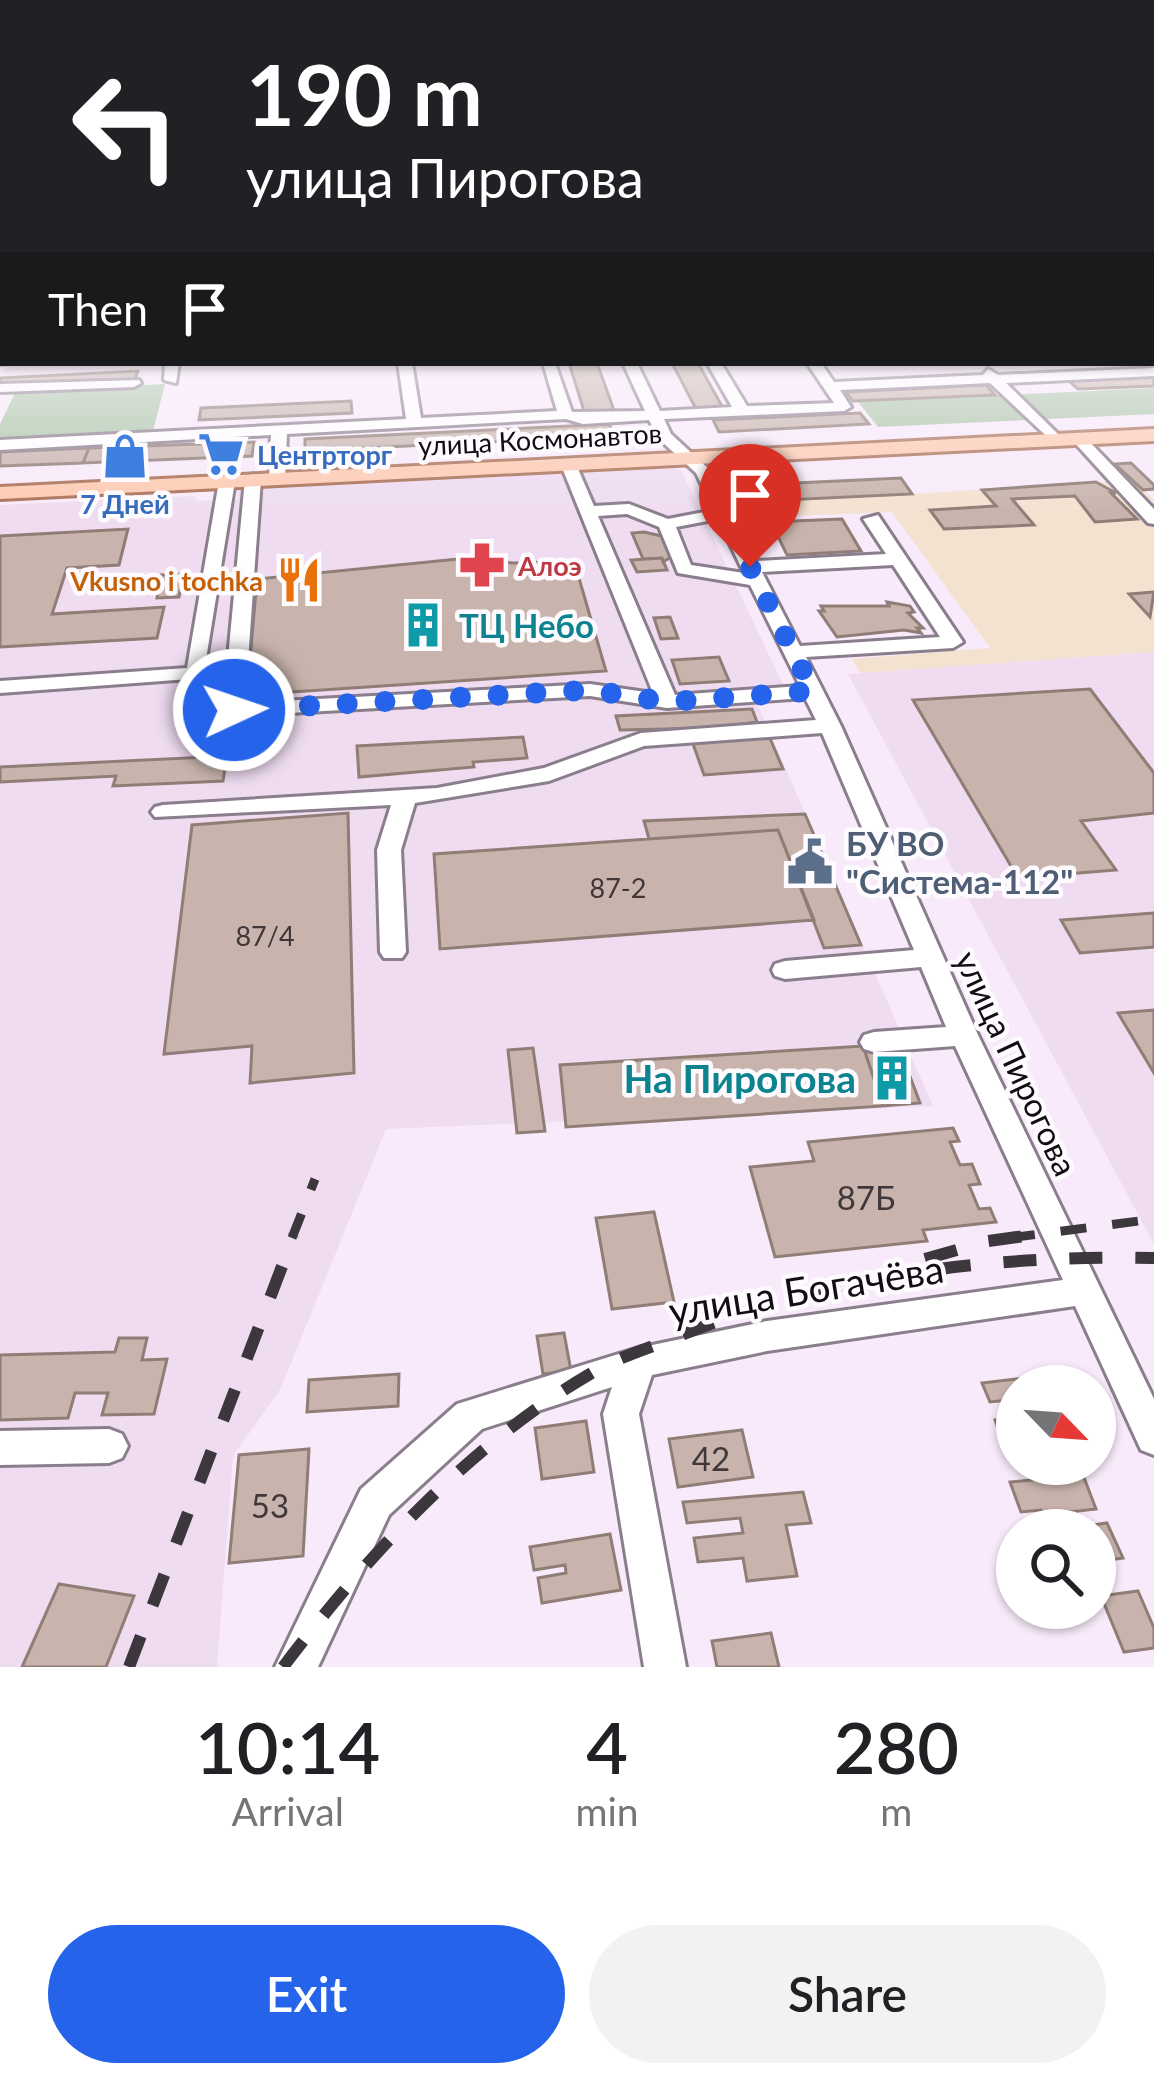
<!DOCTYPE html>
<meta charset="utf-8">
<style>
:root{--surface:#fff;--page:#f2f2f2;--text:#202124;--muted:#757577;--accent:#2563eb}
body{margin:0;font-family:Lato,sans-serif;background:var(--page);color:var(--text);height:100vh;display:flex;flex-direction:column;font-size:45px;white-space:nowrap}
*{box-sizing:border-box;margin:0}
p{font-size:39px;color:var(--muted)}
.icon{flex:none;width:66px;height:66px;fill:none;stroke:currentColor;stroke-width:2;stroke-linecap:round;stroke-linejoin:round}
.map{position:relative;height:1667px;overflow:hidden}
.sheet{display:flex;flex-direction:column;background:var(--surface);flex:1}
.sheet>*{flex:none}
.hud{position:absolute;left:0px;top:0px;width:1155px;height:366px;box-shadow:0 3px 9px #0004;background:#202124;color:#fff;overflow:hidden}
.needle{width:78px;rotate:115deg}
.controls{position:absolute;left:996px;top:1365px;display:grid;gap:24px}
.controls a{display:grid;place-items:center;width:120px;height:120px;border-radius:50%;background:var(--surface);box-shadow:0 3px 9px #0004;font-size:60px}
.pin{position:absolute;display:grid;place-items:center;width:102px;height:102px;color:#fff;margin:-123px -51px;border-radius:50% 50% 50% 0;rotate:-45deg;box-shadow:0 0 12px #0007}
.pin .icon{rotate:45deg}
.me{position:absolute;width:132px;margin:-66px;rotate:87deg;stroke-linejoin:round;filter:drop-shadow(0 0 9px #0008)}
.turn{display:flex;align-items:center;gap:42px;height:252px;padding:0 48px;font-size:54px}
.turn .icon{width:156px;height:156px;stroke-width:2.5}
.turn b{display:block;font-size:84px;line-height:102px}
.then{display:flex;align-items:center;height:114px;padding:0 48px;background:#0003;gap:24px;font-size:45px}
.eta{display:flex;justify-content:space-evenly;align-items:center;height:204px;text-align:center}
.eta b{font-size:72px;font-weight:600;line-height:84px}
.primary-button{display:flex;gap:24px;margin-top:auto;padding:24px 48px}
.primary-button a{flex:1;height:138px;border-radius:72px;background:var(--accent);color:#fff;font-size:48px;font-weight:600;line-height:138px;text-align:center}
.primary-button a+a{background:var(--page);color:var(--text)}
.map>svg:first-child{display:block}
</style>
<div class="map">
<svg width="1154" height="1667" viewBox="0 0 1154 1667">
<rect width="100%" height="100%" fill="#f8eafa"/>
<path fill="#efdcf1" d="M663 464 681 470 790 699 756 701 933 1106 386 1129 281 1388 233 1456 217 1667H0V505L195 496 196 501 237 499 239 485Z
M1154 652V1244L848 674Z"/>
<path fill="#f4e2d1" d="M901 478 912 494 1133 480 1154 500V652L860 673 852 659 990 648 892 512 762 517 745 486Z"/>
<path fill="#aac5a7" d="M165 384 152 435 0 442V424L16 391Z
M1154 388V414L878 427 858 402Z"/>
<path fill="#c8b4ad" stroke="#8f7d76" stroke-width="3" d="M569 363H597L615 413 585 414Z
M672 363H698L723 408 696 409Z
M138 371 135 379 0 385V378Z
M1154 376V386L1078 389 1068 380Z
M986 385 995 395 853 401 846 392Z
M351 401 352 413 199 420 201 408Z
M860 413 869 424 719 432 713 420Z
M609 424 614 436 305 451V439Z
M254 442 252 456 83 463 89 448Z
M89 448 83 463 0 466V452Z
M1131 463 1154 485V489L1143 490 1115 464Z
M901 478 912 494 784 500 776 484Z
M1096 482 1116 493H1111L1137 519 1095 522 1075 496 1012 499 1034 525 944 529 930 510 996 506 982 490Z
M842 519 861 551 787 555 771 522Z
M128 529 119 565 67 568 52 614 164 607 157 638 0 647V536Z
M644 532 675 539 680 551 663 562 662 558 643 559 632 533Z
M468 558 513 563 574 561 606 671 247 695 257 579Z
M662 558 667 570 637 572 631 560Z
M183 574 179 597 157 598 161 575Z
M1154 592 1150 617 1129 594Z
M887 602 910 606 914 612 908 613 923 628H917L921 633 904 630 837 637 819 611H824L821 606H889Z
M670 617 678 638 661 639 654 618Z
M719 657 729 681 680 684 672 660Z
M1090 689 1154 773V813L1081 821 1116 870 1018 878 913 700Z
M752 709 757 722 714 728 620 730 616 716Z
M769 736 783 769 704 775 692 741Z
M523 737 527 758 473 762 474 767 359 777 357 746Z
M227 756 223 781 113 786 116 776 0 782V767Z
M348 813 354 1073 250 1083 252 1046 164 1054 192 825Z
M805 814 861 945 824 948 778 830 649 839 644 821Z
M778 830 814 920 440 949 434 854Z
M1154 913V947L1080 953 1061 920Z
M1154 1010V1073L1118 1013Z
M863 1046 883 1106 566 1127 560 1065Z
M533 1048 545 1131 517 1133 508 1050Z
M900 1050 920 1103 883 1106 865 1052Z
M953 1128 959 1141 950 1142 960 1165 972 1164 980 1184 969 1185 979 1209 990 1208 996 1222 923 1230 927 1241 775 1257 750 1167 814 1161 808 1142Z
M654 1212 674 1302 612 1309 596 1218Z
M564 1333 571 1371 543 1374 537 1336Z
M119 1338H147L142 1360 167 1359 154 1414 102 1415 108 1393H75L68 1418 0 1420V1355L115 1352Z
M399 1374 398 1406 307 1412 309 1380Z
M1042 1376 1046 1386H1017V1460L1010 1461 995 1420 1016 1417 1009 1400 990 1402 982 1383Z
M586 1421 594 1472 542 1479 535 1428Z
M742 1430 753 1477 678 1487 669 1439Z
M309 1449 303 1556 229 1563 239 1455Z
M1083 1475 1096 1509 1044 1515 1041 1510 1021 1512 1010 1482Z
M803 1492 811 1523 786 1525 797 1576 747 1581 743 1558 698 1562 694 1538 743 1533 740 1518 687 1523 683 1502Z
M1107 1523 1123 1558 1095 1562V1530H1059Z
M610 1534 621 1590 542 1603 538 1578 566 1573 565 1565 534 1570 530 1547Z
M59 1584 134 1596 106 1667H22Z
M1138 1591 1154 1628V1648L1124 1652 1101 1596Z
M771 1633 779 1667H717L712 1641Z"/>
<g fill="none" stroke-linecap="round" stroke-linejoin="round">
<g stroke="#8a7e8c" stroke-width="6">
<path id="minor" d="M3 286V297L0 298V287Z
M0 329H3V337H0Z
M1152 338H1154V347H1152Z
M0 356 3 363H8L0 364Z
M165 363H179L176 383 164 380Z
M398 363H412L421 418 557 411 543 363H555L572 412 645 411 623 363H637L660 411 732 407 707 363H721L747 406 834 403 807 363H821L834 382 983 375 988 369 998 375 1154 368V376L1006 383 1061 437 1064 440 1056 445 990 383 840 390 851 407 844 411 664 419 671 434 711 471 757 561 886 554 863 519 878 515 963 642 953 648 806 657 841 726 978 1035 1154 1399V1455L1141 1450 1075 1306 767 1351 652 1375 639 1414 686 1667H644L603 1414 612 1387 482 1429 389 1515 318 1667H275L361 1489 457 1404 638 1348 767 1321 1063 1280 955 1046 874 1052 864 1049 860 1042 864 1035 874 1032 946 1027 921 967 785 979 775 976 772 970 775 964 785 961 914 950 822 733 644 746 549 781 415 803 401 850 406 952 402 958H384L380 952 377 850 391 805 155 817 151 812 155 807 163 805 437 788 544 768 641 733 816 720 805 698 667 708 590 696 234 716 223 710 245 479 253 474 261 479 245 703 590 684 653 693 561 465 575 462 594 506 629 504 668 519 714 510 696 473 659 439 649 420 583 424 566 419 287 434 285 478 277 483 269 478 271 435 0 450V440L406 419ZM627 514 659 527 678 573 750 585 800 686 675 695 598 516ZM718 519 741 567 744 573 691 565 676 527ZM893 565 940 637 800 646 762 572Z
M139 380 141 383 134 387 0 392V384Z
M1074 436H1084L1154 509V524L1148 523 1074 442Z
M227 476 235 481 203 678 0 693V681L187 668 219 481Z
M109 1429 122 1434 128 1446 122 1458 109 1463 0 1465V1431Z"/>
</g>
<g stroke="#aa7258" stroke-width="6">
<path id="major" d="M1154 429V441L0 499V487Z"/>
</g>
<use href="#minor" fill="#fff" fill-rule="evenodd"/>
<use href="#major" fill="#fdcbb2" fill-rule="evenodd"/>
<path stroke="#3c363d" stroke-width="9" stroke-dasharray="26 26" stroke-linecap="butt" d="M292 1238 315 1179
M1009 1238 1154 1219"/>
<path stroke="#3c363d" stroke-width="12" stroke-dasharray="33 33" stroke-linecap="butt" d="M925 1259 988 1241 1032 1235
M129 1667 294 1235
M283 1667C367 1556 469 1445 590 1374 616 1358 646 1349 674 1338 828 1275 989 1255 1154 1258"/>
</g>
<linearGradient id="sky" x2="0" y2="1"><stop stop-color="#93c1f0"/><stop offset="0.55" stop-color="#fcf6fd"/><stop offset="1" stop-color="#fcf6fd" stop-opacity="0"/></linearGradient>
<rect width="1154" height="513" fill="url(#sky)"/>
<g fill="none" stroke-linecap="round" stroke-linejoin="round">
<path stroke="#2563eb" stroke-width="21" stroke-dasharray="0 37.8" d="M234 710 590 690 667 702 813 691 750 567"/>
</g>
<defs>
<g id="supermarket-bare" transform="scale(3.6)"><path d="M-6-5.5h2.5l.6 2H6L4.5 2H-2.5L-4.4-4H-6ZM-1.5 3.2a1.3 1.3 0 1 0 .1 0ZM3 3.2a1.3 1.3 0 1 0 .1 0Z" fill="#3f7fe0" stroke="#fefbff" stroke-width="2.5" paint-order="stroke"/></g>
<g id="shop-bare" transform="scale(3.6)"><path d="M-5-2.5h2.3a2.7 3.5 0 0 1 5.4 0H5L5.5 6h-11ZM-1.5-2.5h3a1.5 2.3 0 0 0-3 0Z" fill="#3f7fe0" stroke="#fefbff" stroke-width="2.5" paint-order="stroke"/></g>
<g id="pharmacy-bare" transform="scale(3.6)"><path d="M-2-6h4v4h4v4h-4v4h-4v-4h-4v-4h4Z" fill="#e0444e" stroke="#fefbff" stroke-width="2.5" paint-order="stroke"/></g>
<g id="restaurant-bare" transform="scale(3.6)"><path d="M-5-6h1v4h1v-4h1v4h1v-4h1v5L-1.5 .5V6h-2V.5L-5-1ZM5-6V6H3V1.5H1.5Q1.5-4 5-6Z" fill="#e8710a" stroke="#fefbff" stroke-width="2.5" paint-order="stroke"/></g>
<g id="building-bare" transform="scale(3.6)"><path d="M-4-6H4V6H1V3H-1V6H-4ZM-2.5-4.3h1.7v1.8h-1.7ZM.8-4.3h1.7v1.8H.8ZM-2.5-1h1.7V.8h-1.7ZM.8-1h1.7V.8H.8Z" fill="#0f9aa8" stroke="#fefbff" stroke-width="2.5" paint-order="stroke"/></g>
<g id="civic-bare" transform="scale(3.6)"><path d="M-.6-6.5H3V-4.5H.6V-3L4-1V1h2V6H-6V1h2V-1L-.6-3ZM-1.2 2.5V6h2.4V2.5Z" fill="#5c6f8a" stroke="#fefbff" stroke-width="2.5" paint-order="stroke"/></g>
</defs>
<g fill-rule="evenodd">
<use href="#supermarket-bare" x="221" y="454"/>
<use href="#shop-bare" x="125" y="456"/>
<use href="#pharmacy-bare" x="482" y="565"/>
<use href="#restaurant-bare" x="299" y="580"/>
<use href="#building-bare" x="423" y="625"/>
<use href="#civic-bare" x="810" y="862"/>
<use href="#building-bare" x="892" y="1078"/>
</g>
<g text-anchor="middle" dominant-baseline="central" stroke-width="9" stroke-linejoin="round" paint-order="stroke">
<g font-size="27" fill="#110d12" stroke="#fefbff">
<text transform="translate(540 439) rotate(-3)">улица Космонавтов</text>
</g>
<g font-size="27" font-weight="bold" fill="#366cbe" stroke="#fefbff" text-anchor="start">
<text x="257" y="454">Центрторг</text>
<text x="125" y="503" text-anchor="middle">7 Дней</text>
</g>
<g font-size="27" font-weight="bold" fill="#be3a42" stroke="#fefbff" text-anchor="start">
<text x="518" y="565">Алоэ</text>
</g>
<g font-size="27" font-weight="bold" fill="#c56008" stroke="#fefbff" text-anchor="end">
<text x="263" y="580">Vkusno i tochka</text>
</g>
<g font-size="27" fill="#3f3739">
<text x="618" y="887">87-2</text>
<text x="265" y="935">87/4</text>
</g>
<g font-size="33" font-weight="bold" fill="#0d838f" stroke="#fefbff" text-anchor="start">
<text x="459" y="625">ТЦ Небо</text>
</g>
<g font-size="33" font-weight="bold" fill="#4e5e75" stroke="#fefbff" text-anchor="start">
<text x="846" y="843">БУ ВО<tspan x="846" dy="38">"Система-112"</tspan></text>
</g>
<g font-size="33" fill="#110d12" stroke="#fefbff">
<text transform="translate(1017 1063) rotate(65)">улица Пирогова</text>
</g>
<g font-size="33" fill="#3f3739">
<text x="866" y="1197">87Б</text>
<text x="711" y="1458">42</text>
<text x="270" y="1505">53</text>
</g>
<g font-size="39" font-weight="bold" fill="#0d838f" stroke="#fefbff" text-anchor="end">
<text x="856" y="1078">На Пирогова</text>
</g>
<g font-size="39" fill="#110d12" stroke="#fefbff">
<text transform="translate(806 1289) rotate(-9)">улица Богачёва</text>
</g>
</g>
</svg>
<div class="controls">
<a><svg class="needle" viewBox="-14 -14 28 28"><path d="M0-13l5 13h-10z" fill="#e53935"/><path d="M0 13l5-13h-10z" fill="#757577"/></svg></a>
<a><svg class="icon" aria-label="search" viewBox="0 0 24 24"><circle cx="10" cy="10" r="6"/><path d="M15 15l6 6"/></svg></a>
</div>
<div class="pin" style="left:750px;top:567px;background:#d93025"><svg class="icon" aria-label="arrive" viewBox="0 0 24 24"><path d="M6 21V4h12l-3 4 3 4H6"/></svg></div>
<svg class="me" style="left:234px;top:710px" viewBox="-20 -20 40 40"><circle r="17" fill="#2563eb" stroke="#fff" stroke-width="3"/><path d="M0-11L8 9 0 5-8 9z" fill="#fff"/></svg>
<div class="hud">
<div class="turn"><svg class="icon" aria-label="left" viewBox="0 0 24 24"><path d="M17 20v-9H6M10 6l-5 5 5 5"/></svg><div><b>190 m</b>улица Пирогова</div></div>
<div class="then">Then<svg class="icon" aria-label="arrive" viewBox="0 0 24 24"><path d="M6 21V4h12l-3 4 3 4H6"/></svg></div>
</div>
</div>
<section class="sheet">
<div class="eta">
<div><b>10:14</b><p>Arrival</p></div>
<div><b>4</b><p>min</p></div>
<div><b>280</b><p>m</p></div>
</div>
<div class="primary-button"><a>Exit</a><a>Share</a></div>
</section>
